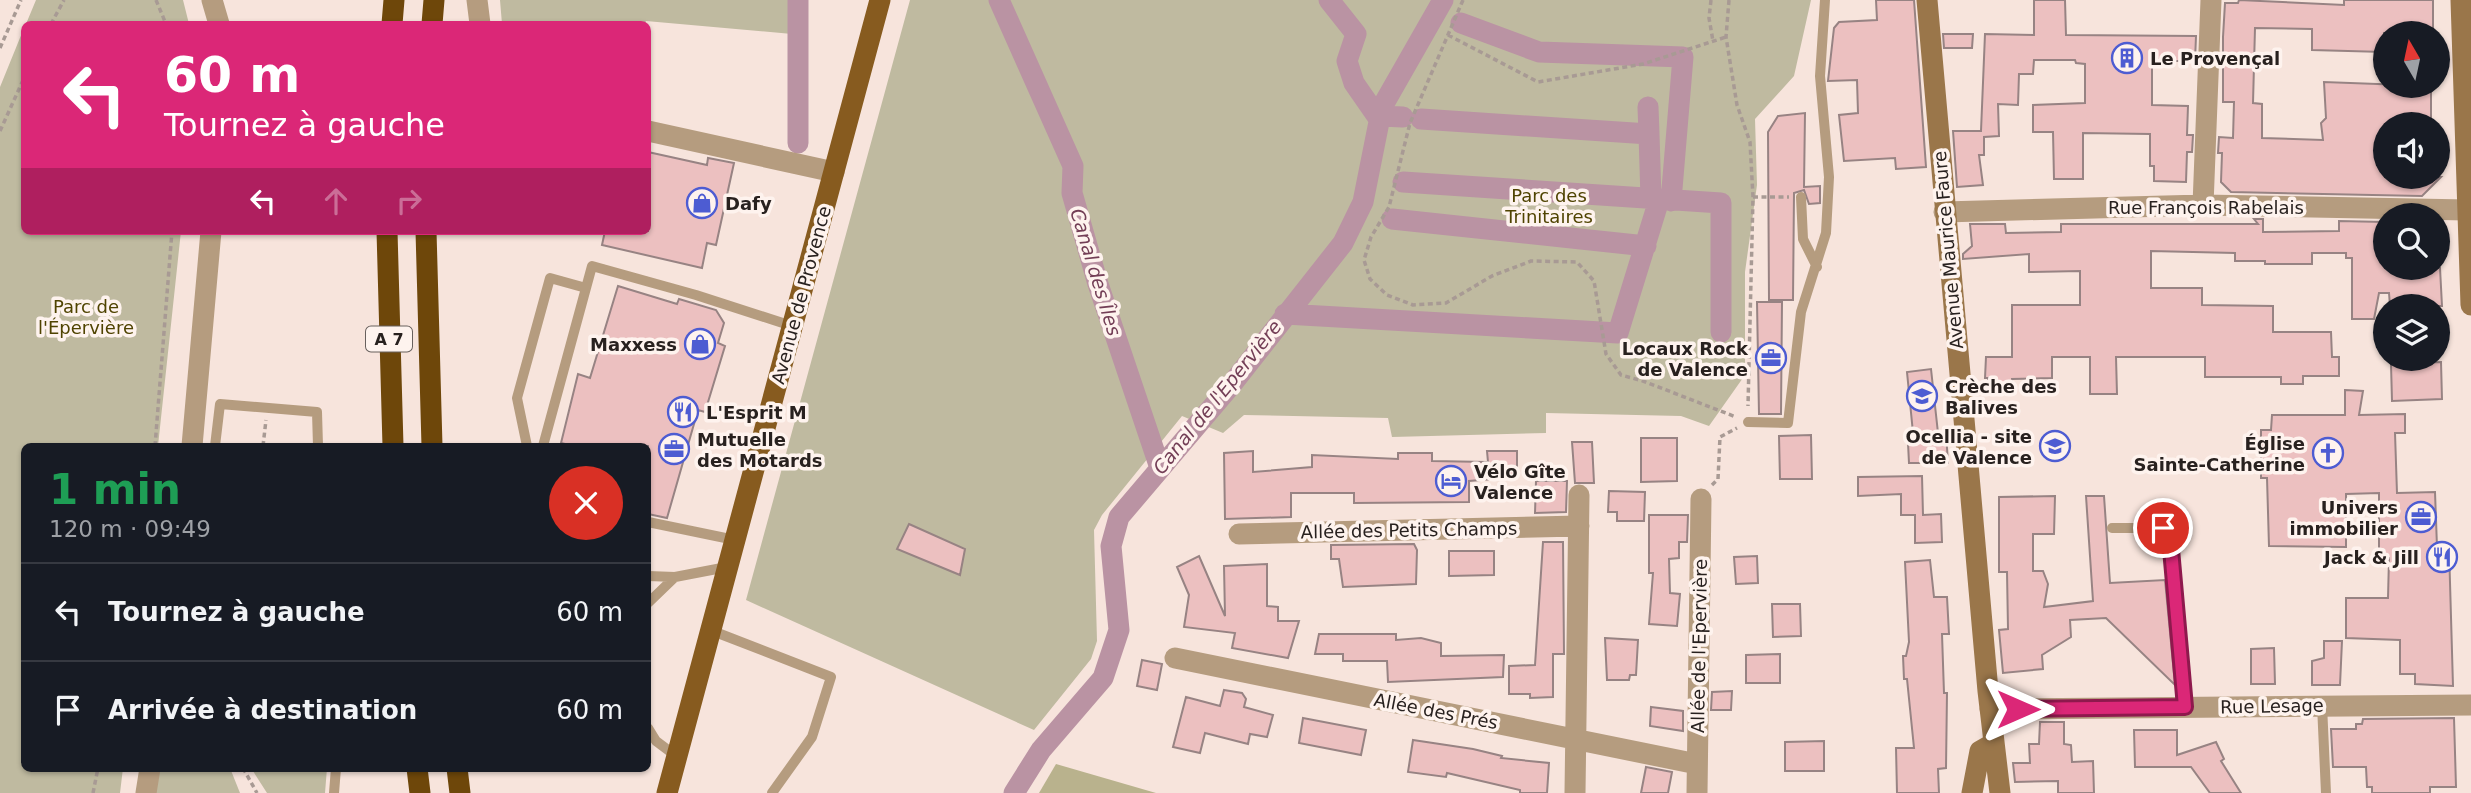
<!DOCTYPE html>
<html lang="fr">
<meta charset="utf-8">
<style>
:root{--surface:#171b24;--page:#20242c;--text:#f1f3f6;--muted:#9ea1a6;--line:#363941}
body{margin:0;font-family:"DejaVu Sans",sans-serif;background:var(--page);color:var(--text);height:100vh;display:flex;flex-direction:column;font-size:26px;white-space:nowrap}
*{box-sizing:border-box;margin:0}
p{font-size:23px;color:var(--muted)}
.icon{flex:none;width:38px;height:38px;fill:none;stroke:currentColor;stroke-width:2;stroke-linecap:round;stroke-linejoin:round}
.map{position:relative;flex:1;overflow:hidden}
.drawer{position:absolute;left:21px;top:443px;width:630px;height:329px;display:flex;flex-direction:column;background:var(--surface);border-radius:10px;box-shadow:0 2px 5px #0004}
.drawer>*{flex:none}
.guide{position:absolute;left:21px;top:21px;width:630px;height:214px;border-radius:10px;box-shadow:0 2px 5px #0004;background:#db2777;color:#fff;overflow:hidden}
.needle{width:46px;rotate:351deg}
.fabs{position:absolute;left:2373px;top:21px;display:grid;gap:14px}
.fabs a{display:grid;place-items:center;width:77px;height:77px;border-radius:50%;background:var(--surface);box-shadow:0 2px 5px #0004;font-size:35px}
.pin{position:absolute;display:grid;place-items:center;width:60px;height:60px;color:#fff;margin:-30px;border:4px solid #fff;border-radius:50%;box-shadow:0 2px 7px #0007}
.me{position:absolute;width:77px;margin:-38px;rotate:90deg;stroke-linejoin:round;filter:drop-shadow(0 0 5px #0008)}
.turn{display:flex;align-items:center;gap:24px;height:147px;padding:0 28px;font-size:32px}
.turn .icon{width:91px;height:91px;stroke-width:2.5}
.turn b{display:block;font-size:49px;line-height:60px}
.lanes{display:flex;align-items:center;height:66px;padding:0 28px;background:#0003;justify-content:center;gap:35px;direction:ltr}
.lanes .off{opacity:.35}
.round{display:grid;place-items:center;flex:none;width:74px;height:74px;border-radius:37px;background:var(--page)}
.overview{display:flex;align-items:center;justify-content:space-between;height:119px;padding:0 28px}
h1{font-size:42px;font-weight:700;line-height:52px;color:#1e9e55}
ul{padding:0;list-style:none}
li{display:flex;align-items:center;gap:21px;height:98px;padding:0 28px;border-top:2px solid var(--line)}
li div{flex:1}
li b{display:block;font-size:26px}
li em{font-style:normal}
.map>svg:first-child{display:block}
</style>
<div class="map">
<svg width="2471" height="793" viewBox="0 0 2471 793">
<rect width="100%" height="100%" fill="#f7e4dc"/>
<path fill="#bfbaa0" d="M36 0H183L189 24H26Z
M500 0H794L792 34 646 21 645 24H502Z
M910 0H1811L1794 76 1755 119 1757 185 1745 272V375L1709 426 1681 416 1546 413V433L1392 437 1388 418 1244 415 1223 433 1182 416 1102 515 1094 530 1097 641 1091 659 1034 730 746 600Z
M24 28V231H181L158 446H24V768H123L120 793H0V87Z
M156 768H230L240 793H152Z
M251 768H327L325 793H267Z"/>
<path fill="#b9b28d" d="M1056 764 1156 793H1039Z"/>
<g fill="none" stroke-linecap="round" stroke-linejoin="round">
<path stroke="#ba93a3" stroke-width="21" d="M999 0 1073 166 1072 193 1098 284 1160 468
M1329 0 1356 34 1347 61 1354 83 1379 119
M1461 23 1539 52 1683 57 1671 201
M1648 107 1649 134
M1380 116 1403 117
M1421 119 1649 134 1651 199
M798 143V0
M1403 182 1721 203V332
M1392 219 1646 246
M1285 314 1618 333 1659 200
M1014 793 1041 750 1103 678 1119 630 1111 546 1119 517 1232 384 1343 243 1363 202 1382 107 1443 0"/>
</g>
<path fill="#ecc0c0" stroke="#978383" stroke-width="2" d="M1876 0H1914L1926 167 1896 169 1895 158 1844 161 1839 115 1858 113 1857 80 1828 81 1834 28 1839 22 1877 20Z
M2034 0H2065L2066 35 2196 36 2195 61H2152V105L2188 106 2187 135H2193L2192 152H2187L2186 182 2154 181V166H2150V134L2083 133V179H2054L2053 132H2033V105L2085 103V64L2076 63 2075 60H2034L2033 74H2019L2018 105 1998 104 1999 136 1984 137V155H1979L1983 185 1957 187 1953 131H1981L1985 34 2034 35Z
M2239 0 2344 5V0H2433V33H2384V52L2312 50V29L2255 28 2253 103 2262 104V138L2323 140 2321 123 2326 118 2324 82 2431 86V124H2385V177H2441L2422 196 2231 192 2221 182 2222 153H2218L2219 137 2233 138 2234 102H2223V37L2225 3H2238Z
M1943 34H1973L1972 48H1944Z
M1805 113 1804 187 1820 186V203L1809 204 1804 190 1794 193 1793 300H1769L1768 132 1778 116Z
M648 152 707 165 708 158 734 163 716 245 707 243 702 268 602 245 605 231H648Z
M2254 219H2263V232L2339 231V221L2385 222V268H2440L2442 306H2390L2389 293H2379L2374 319H2352V258H2346V253H2312V264H2265V261H2235V253L2151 251V288H2202V305L2273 306V332H2331L2332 357H2339V376H2303V384H2281V377H2205V357H2116L2117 394H2090V357H2052V378L2012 379V388H1988V378H1985L1986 357H2012V305H2080V271L2029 272V254L1963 259V254L1972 246 1970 224H2005L2006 233 2061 232V224H2258Z
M618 286 677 304 679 299 716 310 724 323 718 343 725 346 705 412 698 410 667 518 648 514V446H573L561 443 578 374 590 378Z
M1757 302H1782L1781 414H1759Z
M2441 362 2442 399 2392 401 2391 364Z
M1931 369 1938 433H1946L1948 463H1909L1908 443H1914L1907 372Z
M2345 390 2363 391 2359 415 2405 414V433H2395L2397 493 2435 492 2437 547 2449 548 2453 686 2415 684V674H2400V640L2346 638V598H2388L2389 558H2379V493L2346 494V547L2269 546 2267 478H2261V430H2271L2272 415H2345Z
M1811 435 1812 479H1780L1779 436Z
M1641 438H1677V481L1641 482Z
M1572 442H1592L1594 483H1575Z
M1253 451V472L1312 467V455L1398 459V453H1432V461L1488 462 1487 451H1517V477L1469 481V502L1354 503V493H1291V517L1225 519 1224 453Z
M1922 476 1923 515 1941 514 1942 542 1915 543V515H1901V494L1858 496V477Z
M1536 481H1567L1566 512 1535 513Z
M1609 491 1645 492 1644 521H1617V512H1608Z
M2055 496 2054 534H2033V571H2043L2048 584 2044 607 2093 601 2086 496H2104L2110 583 2165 580 2175 685 2106 618 2070 620 2071 637 2042 655 2043 669 2003 673 1999 630 2008 629 2007 572H1999V497Z
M1649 515H1688L1687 542H1679V558L1669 559 1670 593 1680 594 1677 626 1649 624 1653 573H1649Z
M909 524 965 549 960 575 897 549Z
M1543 542H1563L1564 654H1553V697L1530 698V694H1509V666L1535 665Z
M1414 544 1417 550 1416 584 1343 587 1339 559H1331V545Z
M1449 551H1494V575L1449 576Z
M1199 556 1225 616 1224 566 1267 564V606L1278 607V621H1299L1288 658 1232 648 1235 633 1184 627 1189 595 1177 567Z
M1757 556 1758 583 1736 584 1734 557Z
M1930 560 1934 597H1947L1949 634H1942L1944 693H1947L1946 768 1938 769 1939 793H1897L1896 748H1914L1907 679H1904L1903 656H1906L1909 642 1905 562Z
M1772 604H1800L1801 636 1773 637Z
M1319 634H1396V640L1421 638 1441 643V656L1504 655 1503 677 1388 682 1387 661H1343V654H1315Z
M1605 638 1638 640 1636 675H1630L1629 680H1607Z
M2324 641H2342L2340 685H2312V661L2324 658Z
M2274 648 2275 684H2251V649Z
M1780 654V683H1746V655Z
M1142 660 1162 664 1157 690 1137 686Z
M1224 690 1242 693 1246 699 1244 707 1273 715 1267 737 1250 734 1248 744 1205 733 1200 753 1173 747 1186 697 1220 706Z
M1732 691 1731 710H1711L1712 692Z
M1651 707 1683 711V731L1650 726Z
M1303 718 1366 730 1361 755 1299 743Z
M2454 718 2456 787H2430V793H2372V787H2367L2366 767H2333L2331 729H2356V724H2362L2363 719Z
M2040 722H2064V744L2071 745 2072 762 2093 761 2094 793H2058V781L2015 782 2013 763H2030L2029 744H2039Z
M2134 730H2177V755L2216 742 2224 759 2221 761 2241 793H2210L2191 767H2135Z
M1413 740 1473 749 1502 756 1501 758 1549 763 1547 793H1520V790L1447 773 1446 777 1408 772Z
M1824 741V771H1785V742Z
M1646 767 1672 772 1668 793H1641Z"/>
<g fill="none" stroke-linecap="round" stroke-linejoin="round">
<path stroke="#a89a94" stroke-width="3.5" stroke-dasharray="5 3.5" stroke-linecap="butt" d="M156 0 166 24
M1463 0 1410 123 1389 207 1371 237 1364 260 1370 279 1387 295 1413 305 1446 303 1492 276 1531 261 1577 262 1594 281 1606 354 1621 375 1643 381 1736 417
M1711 0 1709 18 1713 41
M1729 0 1726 37 1737 105 1750 142 1753 197 1748 406
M51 24 64 0
M1448 35 1538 82 1643 64 1726 37
M0 48 21 0
M0 131 24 78
M1753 197H1789
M155 446 172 231
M263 446 266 420
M1712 485 1718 479 1720 437 1737 428
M243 768 257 793
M93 793 98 768"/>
<path stroke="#b59c7f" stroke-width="10" d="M1801 197 1803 239 1817 267
M1748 422 1788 423 1801 312 1826 233 1829 177 1820 76 1825 0
M215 446 220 404 317 412 318 446
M527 446 517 398 550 278 586 288
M543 446 592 266 696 295 792 326
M648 522 735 540
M2112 528H2163L2168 531 2185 707
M648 576 675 577
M648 603 675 577 727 567
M710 630 831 677 812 737 772 793
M2322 705 2326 793
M648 728 656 741 676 756
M334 793 336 768"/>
<path stroke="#b59c7f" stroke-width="21" d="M212 0 219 24
M477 0 480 24
M648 131 834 172
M2203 205 2211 0
M1944 212 2203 205 2467 210
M192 446 211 231
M1239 534 1579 526
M1175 658 1697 764
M1990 709 2471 705
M146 793 150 768
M1575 793 1579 495
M1697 793 1701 499"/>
<path stroke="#9a764a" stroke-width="21" d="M1927 0 1988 691 2000 793
M2461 0 2471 305
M1972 793 1980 751 1994 743"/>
<path stroke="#875b1f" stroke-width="21" d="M667 793 880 0"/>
<path stroke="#6e470a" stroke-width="21" d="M392 24 394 0
M432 24 434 0
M387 231 393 446
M426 231 432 446
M417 768 420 793
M457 768 460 793"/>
</g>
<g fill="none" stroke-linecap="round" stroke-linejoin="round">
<g stroke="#8e194d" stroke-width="18">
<path id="route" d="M2018 709 2185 707 2170 538 2163 528"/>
</g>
<use href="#route" stroke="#db2777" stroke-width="12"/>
</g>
<defs>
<g id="building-ring" transform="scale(1.575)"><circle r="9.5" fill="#fef3ee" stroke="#4d5cd2" stroke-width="1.5"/><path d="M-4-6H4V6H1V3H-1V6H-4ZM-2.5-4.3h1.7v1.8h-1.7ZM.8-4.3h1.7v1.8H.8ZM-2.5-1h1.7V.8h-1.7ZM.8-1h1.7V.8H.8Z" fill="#4d5cd2"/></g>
<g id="shop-ring" transform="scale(1.575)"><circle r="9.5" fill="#fef3ee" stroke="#4d5cd2" stroke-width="1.5"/><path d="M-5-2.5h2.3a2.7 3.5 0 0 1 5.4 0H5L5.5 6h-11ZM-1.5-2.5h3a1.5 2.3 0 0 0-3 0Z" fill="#4d5cd2"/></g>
<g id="office-ring" transform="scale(1.575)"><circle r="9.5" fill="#fef3ee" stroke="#4d5cd2" stroke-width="1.5"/><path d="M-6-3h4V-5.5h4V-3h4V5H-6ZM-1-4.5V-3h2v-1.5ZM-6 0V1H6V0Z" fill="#4d5cd2"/></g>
<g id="school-ring" transform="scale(1.575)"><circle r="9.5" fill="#fef3ee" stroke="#4d5cd2" stroke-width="1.5"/><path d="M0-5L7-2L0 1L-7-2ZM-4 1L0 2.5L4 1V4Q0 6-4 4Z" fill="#4d5cd2"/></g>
<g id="restaurant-ring" transform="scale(1.575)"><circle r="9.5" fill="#fef3ee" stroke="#4d5cd2" stroke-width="1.5"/><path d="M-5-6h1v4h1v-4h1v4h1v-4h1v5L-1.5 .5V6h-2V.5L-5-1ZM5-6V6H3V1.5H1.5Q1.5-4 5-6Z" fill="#4d5cd2"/></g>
<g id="university-ring" transform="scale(1.575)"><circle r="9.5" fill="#fef3ee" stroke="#4d5cd2" stroke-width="1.5"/><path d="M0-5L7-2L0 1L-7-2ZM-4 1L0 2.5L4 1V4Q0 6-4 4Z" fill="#4d5cd2"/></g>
<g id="church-ring" transform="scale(1.575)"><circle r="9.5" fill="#fef3ee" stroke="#4d5cd2" stroke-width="1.5"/><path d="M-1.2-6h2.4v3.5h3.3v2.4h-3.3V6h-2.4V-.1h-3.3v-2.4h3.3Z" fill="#4d5cd2"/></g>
<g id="hotel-ring" transform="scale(1.575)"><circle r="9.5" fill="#fef3ee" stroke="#4d5cd2" stroke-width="1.5"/><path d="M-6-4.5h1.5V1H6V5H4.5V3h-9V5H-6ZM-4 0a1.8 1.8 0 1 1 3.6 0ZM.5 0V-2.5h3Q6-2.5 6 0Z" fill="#4d5cd2"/></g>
</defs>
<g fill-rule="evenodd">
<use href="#building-ring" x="2127" y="58"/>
<use href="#shop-ring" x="702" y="203"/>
<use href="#shop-ring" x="700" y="344"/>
<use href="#office-ring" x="1771" y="358"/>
<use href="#school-ring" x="1922" y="396"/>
<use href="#restaurant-ring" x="683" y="412"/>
<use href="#university-ring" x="2055" y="446"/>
<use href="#office-ring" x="674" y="449"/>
<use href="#church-ring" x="2328" y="453"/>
<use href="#hotel-ring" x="1451" y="481"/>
<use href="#office-ring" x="2421" y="517"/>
<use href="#restaurant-ring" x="2442" y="557"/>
</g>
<g text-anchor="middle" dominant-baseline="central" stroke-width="7" stroke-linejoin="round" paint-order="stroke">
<rect fill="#fef3ee" stroke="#68605d" stroke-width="2" x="366" y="326.5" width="46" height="25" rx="5"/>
<g font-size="16" font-weight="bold" fill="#28211f">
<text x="389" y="339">A 7</text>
</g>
<g font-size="18" font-weight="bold" fill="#28211f" stroke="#fef3ee" text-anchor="start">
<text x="2150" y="58">Le Provençal</text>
<text x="725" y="203">Dafy</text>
<text x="677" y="344" text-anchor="end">Maxxess</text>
<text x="1748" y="348" text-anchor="end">Locaux Rock<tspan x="1748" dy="21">de Valence</tspan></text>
<text x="1945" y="386">Crèche des<tspan x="1945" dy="21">Balives</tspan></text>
<text x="706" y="412">L'Esprit M</text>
<text x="2032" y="436" text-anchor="end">Ocellia - site<tspan x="2032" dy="21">de Valence</tspan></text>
<text x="697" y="439">Mutuelle<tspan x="697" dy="21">des Motards</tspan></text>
<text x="2305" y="443" text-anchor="end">Église<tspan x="2305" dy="21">Sainte-Catherine</tspan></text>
<text x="1474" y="471">Vélo Gîte<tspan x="1474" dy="21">Valence</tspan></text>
<text x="2398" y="507" text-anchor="end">Univers<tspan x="2398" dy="21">immobilier</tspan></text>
<text x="2419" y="557" text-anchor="end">Jack &amp; Jill</text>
</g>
<g font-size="18" fill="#4f4300" stroke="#fef3ee">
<text x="1549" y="195">Parc des<tspan x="1549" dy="21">Trinitaires</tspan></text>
<text x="86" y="306">Parc de<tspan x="86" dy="21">l'Épervière</tspan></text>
</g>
<g font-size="18" fill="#28211f" stroke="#fef3ee">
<text x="2206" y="207">Rue François Rabelais</text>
<text transform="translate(1948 250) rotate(-95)">Avenue Maurice Faure</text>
<text transform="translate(801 295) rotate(-75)">Avenue de Provence</text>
<text transform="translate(1409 530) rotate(-1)">Allée des Petits Champs</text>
<text transform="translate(1699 646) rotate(-89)">Allée de l'Epervière</text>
<text transform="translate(2272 706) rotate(-1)">Rue Lesage</text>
<text transform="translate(1436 711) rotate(11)">Allée des Prés</text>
</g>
<g font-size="19" font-style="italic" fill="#733e56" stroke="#fef3ee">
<text transform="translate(1096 272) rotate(73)">Canal des Îles</text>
<text transform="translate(1217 397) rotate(-51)">Canal de l'Epervière</text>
</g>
</g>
</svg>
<div class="fabs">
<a><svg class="needle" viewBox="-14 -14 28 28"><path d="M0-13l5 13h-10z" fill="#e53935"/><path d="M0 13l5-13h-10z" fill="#9ea1a6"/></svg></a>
<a><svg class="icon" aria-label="sound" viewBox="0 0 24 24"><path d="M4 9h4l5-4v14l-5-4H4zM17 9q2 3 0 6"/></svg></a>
<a><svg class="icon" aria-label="search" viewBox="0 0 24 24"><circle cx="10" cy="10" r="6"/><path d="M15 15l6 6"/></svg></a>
<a><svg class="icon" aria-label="layers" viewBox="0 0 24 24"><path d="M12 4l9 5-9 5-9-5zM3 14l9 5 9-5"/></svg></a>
</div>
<div class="pin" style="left:2163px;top:528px;background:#d93025"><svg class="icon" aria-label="arrive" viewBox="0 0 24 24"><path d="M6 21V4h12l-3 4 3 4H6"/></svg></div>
<svg class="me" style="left:2018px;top:709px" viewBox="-20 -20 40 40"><path d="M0-17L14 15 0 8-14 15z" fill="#db2777" stroke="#fff" stroke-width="4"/></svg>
<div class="guide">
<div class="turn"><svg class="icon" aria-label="left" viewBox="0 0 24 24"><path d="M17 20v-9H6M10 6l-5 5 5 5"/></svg><div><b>60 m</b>Tournez à gauche</div></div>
<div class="lanes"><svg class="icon" aria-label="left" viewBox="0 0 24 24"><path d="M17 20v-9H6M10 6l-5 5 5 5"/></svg><svg class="icon off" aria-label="ahead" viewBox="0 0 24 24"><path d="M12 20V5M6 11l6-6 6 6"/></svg><svg class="icon off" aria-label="right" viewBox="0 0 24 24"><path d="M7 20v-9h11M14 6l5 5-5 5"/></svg></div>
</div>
<section class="drawer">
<div class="overview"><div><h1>1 min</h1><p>120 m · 09:49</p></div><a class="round" style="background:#d93025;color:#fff"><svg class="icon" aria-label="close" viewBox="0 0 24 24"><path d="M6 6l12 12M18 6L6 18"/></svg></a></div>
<ul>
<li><svg class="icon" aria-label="left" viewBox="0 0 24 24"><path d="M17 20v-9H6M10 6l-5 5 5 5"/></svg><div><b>Tournez à gauche</b></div><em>60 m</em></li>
<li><svg class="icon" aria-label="arrive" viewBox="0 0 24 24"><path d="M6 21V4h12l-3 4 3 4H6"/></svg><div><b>Arrivée à destination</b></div><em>60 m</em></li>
</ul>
</section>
</div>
